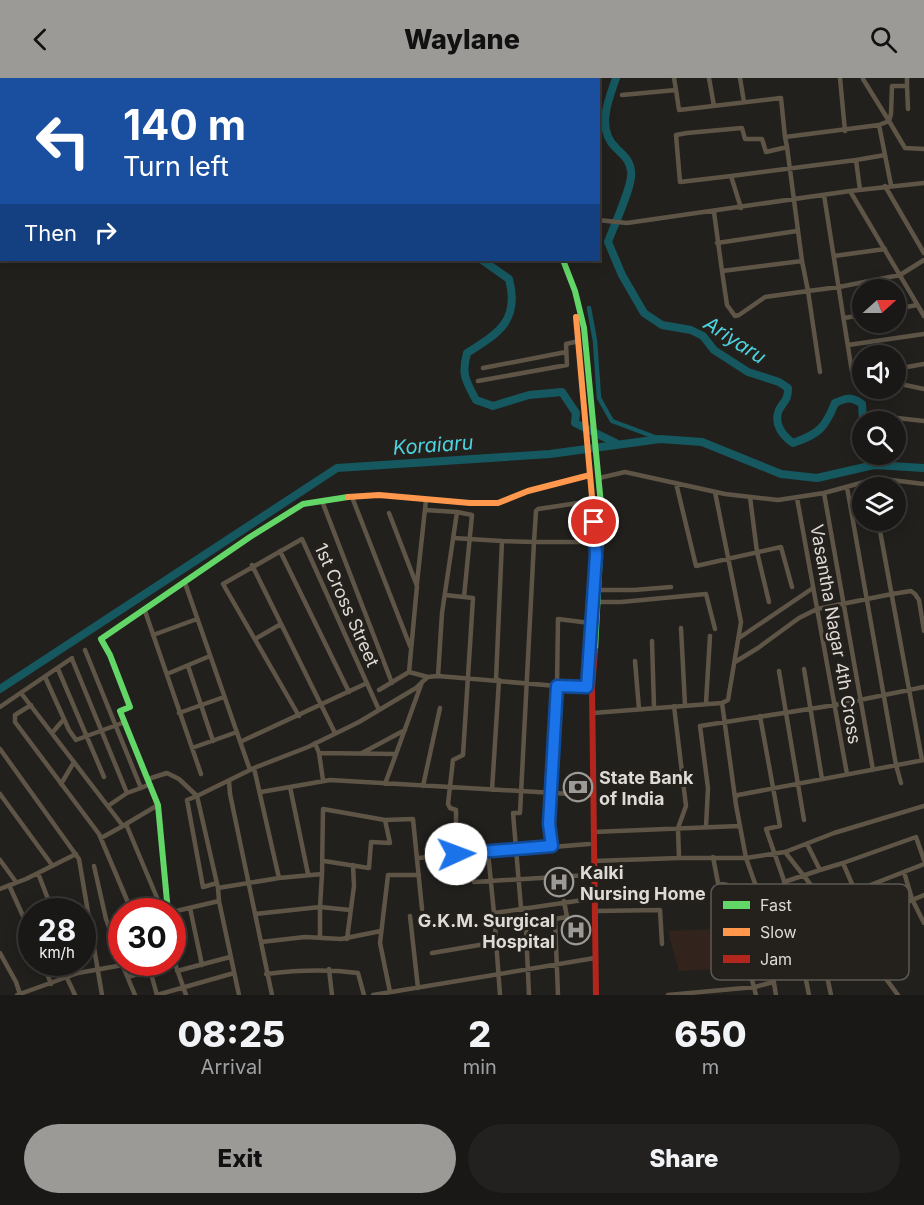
<!DOCTYPE html>
<style>
:root{--surface:#1a1816;--page:#23211f;--text:#f1f3f6;--muted:#9fa0a1;--line:#383735;--accent:#9c9a96}
body{margin:0;font-family:Inter,sans-serif;background:var(--page);color:var(--text);height:100vh;display:flex;flex-direction:column;font-size:22px;white-space:nowrap}
*{box-sizing:border-box;margin:0}
p{font-size:20px;color:var(--muted)}
.icon{flex:none;width:33px;height:33px;fill:none;stroke:currentColor;stroke-width:2;stroke-linecap:round;stroke-linejoin:round}
.map{position:relative;height:917px;overflow:hidden}
.sheet{display:flex;flex-direction:column;background:var(--surface);flex:1}
.sheet>*{flex:none}
.top-card{position:absolute;left:0px;top:0px;width:600px;height:183px;box-shadow:0 3px 15px #0003,0 0 0 2px var(--line);background:#1a4fa0;color:#fff;overflow:hidden}
.needle{width:39px;rotate:69deg}
.fabs{position:absolute;left:852px;top:201px;display:grid;gap:12px}
.fabs a{display:grid;place-items:center;width:54px;height:54px;border-radius:50%;background:var(--surface);box-shadow:0 3px 15px #0003,0 0 0 2px var(--line);font-size:30px}
.speed{position:absolute;left:18px;top:820px;display:flex;gap:12px;font-size:30px;font-weight:700;text-align:center}
.speed>*{display:grid;place-content:center;width:78px;height:78px;border-radius:50%;background:var(--surface);box-shadow:0 3px 15px #0003,0 0 0 2px var(--line);line-height:1}
.speed small{font-size:15px;font-weight:400}
.speed .limit{border:9px solid #d22;background:#fff;color:#111}
.pin{position:absolute;display:grid;place-items:center;width:51px;height:51px;color:#fff;margin:-26px;border:3px solid #fff;border-radius:50%;box-shadow:0 2px 6px #0007}
.me{position:absolute;width:66px;margin:-33px;rotate:88deg;stroke-linejoin:round;filter:drop-shadow(0 0 4px #0008)}
.turn{display:flex;align-items:center;gap:21px;height:126px;padding:0 24px;font-size:27px}
.turn .icon{width:78px;height:78px;stroke-width:2.5}
.turn b{display:block;font-size:42px;line-height:51px}
.then{display:flex;align-items:center;height:57px;padding:0 24px;background:#0003;gap:12px;font-size:22px}
.eta{display:flex;justify-content:space-evenly;align-items:center;height:102px;text-align:center}
.eta b{font-size:36px;font-weight:800;line-height:42px}
.cta{display:flex;gap:12px;margin-top:auto;padding:12px 24px}
.cta a{flex:1;height:69px;border-radius:36px;background:var(--accent);color:#111;font-size:24px;font-weight:800;line-height:69px;text-align:center}
.cta a+a{background:var(--page);color:var(--text)}
header{display:flex;justify-content:space-between;align-items:center;height:78px;padding:0 24px;background:var(--accent);color:#111;font-size:27px;font-weight:800}
.map>svg:first-child{display:block}
</style>
<header><svg class="icon" aria-label="back" viewBox="0 0 24 24"><path d="M15 5l-7 7 7 7"/></svg>Waylane<svg class="icon" aria-label="search" viewBox="0 0 24 24"><circle cx="10" cy="10" r="6"/><path d="M15 15l6 6"/></svg></header>
<div class="map">
<svg width="924" height="917" viewBox="0 0 924 917">
<rect width="100%" height="100%" fill="#22201d"/>
<path fill="#32231c" d="M712 851 722 891 679 893 668 853Z"/>
<g fill="none" stroke-linecap="round" stroke-linejoin="round">
<path stroke="#15585f" stroke-width="4.5" d="M589 230 595 263 599 320 612 343 660 361"/>
<path stroke="#15585f" stroke-width="8" d="M48 0V2
M616 0C608 23 596 51 616 70 623 77 630 82 631 93 634 106 613 149 608 164L622 197 644 235 662 247 691 252 703 258 714 272 748 294 779 304 788 310C788 323 784 322 779 332 773 346 783 358 793 365 819 356 825 350 835 325 846 320 851 318 862 326L863 344
M0 85H2
M482 182 509 201C520 242 499 255 467 275 461 297 466 303 476 322L493 328 529 317 562 314 576 335 575 345 616 365
M0 611 337 390 550 376 660 361 702 364 781 396 817 400 874 387 924 390"/>
<path stroke="#5e5547" stroke-width="4.5" d="M674 0 676 12
M709 0 714 28
M740 0 744 24
M840 0 845 53
M907 0V8H892L891 36 889 43 905 70 924 71
M863 1 889 43 879 47
M205 2 212 0
M907 8 908 31
M622 17 676 12 679 32 781 20 785 59
M787 69 785 59 879 47 891 107
M856 82 885 77
M731 98 856 82 860 112
M885 108 924 175
M850 113 924 238
M824 117 852 294 862 296
M714 134 722 193 802 183 787 69 766 74 762 61H745L742 50 687 55 676 57 680 104 731 98 741 130
M598 142 627 145 850 113 924 105
M717 165 797 153
M834 178 885 171
M802 183 808 213 839 209 900 197 924 182
M722 193 727 227 735 238 739 237 765 219 808 213 820 294
M896 231 917 227
M844 240 862 237
M848 267 924 256
M483 290 566 274
M896 291 924 286
M478 303 567 287 566 266 579 263
M896 305 924 311
M870 337 924 343
M599 400 625 394 725 416 778 422 824 415 868 403 891 402 924 406
M676 405 696 488 781 469 792 509
M847 409 896 687 901 705
M715 414 741 544 728 622 722 625
M824 415 873 692
M352 419 410 568
M750 419 757 474 769 524
M797 420 847 696
M322 423 392 605
M592 423 538 431 536 433 534 464H596
M425 432 457 434 472 437 464 519
M389 435 417 508 409 594
M878 442 922 682
M453 460 502 463
M280 473 349 614
M252 487 335 655
M185 505 250 692
M417 505 426 422
M598 512H634L671 509
M445 517 473 520 463 677 453 682 448 726 450 730 456 732V776
M592 524H621L706 516 715 551
M145 533 201 696
M681 550 685 627
M153 557 197 541
M739 560 813 510
M255 561 281 546
M652 563 654 629
M85 572 141 710 150 706
M72 581 127 715
M635 583 639 631
M735 584 758 570 799 540 817 531 892 516 911 513 915 516 919 522 924 553
M188 588 213 663
M58 591 104 699
M804 591 822 701
M779 593 804 742
M167 596 210 578
M438 598 442 535 457 434
M45 599 69 652 76 662 125 644
M496 602 502 463 534 464 520 735H513L521 830
M379 612 409 594 428 599
M21 615 123 748 126 746 163 834
M706 625 710 558
M722 625 736 727 746 780 785 774 834 755 924 728
M31 627 15 637V644L99 756 132 834
M674 628 686 728 678 750 679 780
M0 629 72 580
M179 635 224 619
M593 635 722 625
M299 638 223 506 302 461 379 632
M760 638 780 748 766 751 804 860
M52 655 64 641
M240 664 367 605
M315 665 319 675 396 676 422 604 428 599 438 598 557 608 592 609
M192 670 237 654
M0 671 79 781 102 917
M319 675 323 702
M362 675 405 652
M148 701 167 695 179 701 197 718 187 722 203 809 217 805
M229 703 230 716 272 917
M61 706 74 684
M385 706 396 676
M423 708 440 630
M290 709 308 796
M492 712 499 602
M261 714 330 702 588 717
M0 716 52 787
M736 719 738 717 924 682
M108 728 127 715 141 710
M385 742 413 741 422 831
M126 746 158 727
M706 749 708 710 700 648 835 627 924 609
M593 754 739 748
M101 760 123 748
M807 766 820 792 843 785
M552 768 549 745 557 608 558 541 590 545
M785 774 822 821H835L855 813
M488 775 494 835 500 917
M713 779 718 805 727 807 756 917
M418 780 589 766
M0 782 16 804
M924 782 916 759 843 785 855 813 924 786
M594 783 679 780H746L777 868 886 833 924 817
M94 788 106 841 122 884
M904 794 912 821 924 845
M38 795 53 834
M322 796 323 731 385 742 390 765 371 764 369 790 324 783
M474 804 589 797
M784 804 820 792
M9 807 32 858
M218 810 279 800 254 690
M0 811 26 801 76 776
M190 830 202 887
M525 830 529 917
M795 832 822 821
M595 833 660 832 662 866
M172 834 219 823
M494 835 590 821
M255 836 320 829 322 796 279 800
M410 838 418 910
M855 844 863 870 898 917
M818 855 831 917
M113 856 122 853
M320 860V829L350 832
M347 861 354 808 353 787
M261 864 305 859 341 861 381 853
M0 875 16 904 20 916
M432 875 497 864
M172 877 186 917
M798 881 806 902 809 917
M43 885 51 906
M73 885 78 895
M122 886 135 917
M329 891 332 917
M177 893 230 879
M266 896C298 892 326 891 358 895L364 917
M128 899 150 892 157 917
M67 900 75 917
M390 914 380 865 388 797H419
M17 917 78 895 123 887
M157 917 234 895
M239 917 219 823 218 810 197 718 254 690 308 669 359 644 416 610 422 604
M373 917 595 880
M558 917 555 841 567 839 564 823
M668 917 755 909 773 904
M776 917 770 881 780 876 777 868"/>
<path stroke="#63d668" stroke-width="6" d="M563 182 575 213 584 250 602 437 595 572
M168 834 158 727 120 633 130 629 110 577 101 561 250 459 303 426 348 419"/>
<path stroke="#ff974d" stroke-width="6" d="M491 0 492 2
M576 239 596 464 595 483
M348 419 379 417 470 425H498L528 413 590 397"/>
<path stroke="#b3261e" stroke-width="6" d="M595 572 592 609 596 917"/>
</g>
<g fill="none" stroke-linecap="round" stroke-linejoin="round">
<g stroke="#114b97" stroke-width="15">
<path id="route" d="M456 776 552 768 549 746 557 608 587 609 596 477 594 444"/>
</g>
<use href="#route" stroke="#1a73e8" stroke-width="10"/>
</g>
<defs>
<g id="bank-ring" transform="scale(1.5)"><circle r="9.5" fill="#24201b" stroke="#9c9a96" stroke-width="1.5"/><path d="M-6-4H6V4H-6ZM0-2.3a2.3 2.3 0 1 0 0 4.6a2.3 2.3 0 1 0 0-4.6Z" fill="#9c9a96"/></g>
<g id="hospital-ring" transform="scale(1.5)"><circle r="9.5" fill="#24201b" stroke="#9c9a96" stroke-width="1.5"/><path d="M-5-5h3v3.5h4V-5h3V5h-3V1.5h-4V5h-3Z" fill="#9c9a96"/></g>
</defs>
<g fill-rule="evenodd">
<use href="#bank-ring" x="578" y="709"/>
<use href="#hospital-ring" x="559" y="804"/>
<use href="#hospital-ring" x="576" y="852"/>
</g>
<g text-anchor="middle" dominant-baseline="central" stroke-width="6" stroke-linejoin="round" paint-order="stroke">
<g font-size="18" fill="#dedbd7" stroke="#24201b">
<text transform="translate(347 527) rotate(66)">1st Cross Street</text>
<text transform="translate(836 556) rotate(80)">Vasantha Nagar 4th Cross</text>
</g>
<g font-size="18" font-weight="bold" fill="#dedbd7" stroke="#24201b" text-anchor="start">
<text x="599" y="699">State Bank<tspan x="599" dy="21">of India</tspan></text>
<text x="580" y="794">Kalki<tspan x="580" dy="21">Nursing Home</tspan></text>
<text x="555" y="842" text-anchor="end">G.K.M. Surgical<tspan x="555" dy="21">Hospital</tspan></text>
</g>
<g font-size="20" font-style="italic" fill="#4cd3e1" stroke="#24201b">
<text transform="translate(735 262) rotate(33)">Ariyaru</text>
<text transform="translate(433 367) rotate(-4)">Koraiaru</text>
</g>
</g>
<rect x="711" y="806" width="198" height="96" rx="9" fill="#24201b" stroke="#5c5853" stroke-width="1.5"/>
<rect x="723" y="823" width="27" height="8" fill="#63d668"/>
<rect x="723" y="850" width="27" height="8" fill="#ff974d"/>
<rect x="723" y="877" width="27" height="8" fill="#b3261e"/>
<g font-size="16" fill="#dedbd7">
<text x="760" y="833">Fast</text>
<text x="760" y="860">Slow</text>
<text x="760" y="887">Jam</text>
</g>
</svg>
<div class="fabs">
<a><svg class="needle" viewBox="-14 -14 28 28"><path d="M0-13l5 13h-10z" fill="#e53935"/><path d="M0 13l5-13h-10z" fill="#9fa0a1"/></svg></a>
<a><svg class="icon" aria-label="sound" viewBox="0 0 24 24"><path d="M4 9h4l5-4v14l-5-4H4zM17 9q2 3 0 6"/></svg></a>
<a><svg class="icon" aria-label="search" viewBox="0 0 24 24"><circle cx="10" cy="10" r="6"/><path d="M15 15l6 6"/></svg></a>
<a><svg class="icon" aria-label="layers" viewBox="0 0 24 24"><path d="M12 4l9 5-9 5-9-5zM3 14l9 5 9-5"/></svg></a>
</div>
<div class="speed"><div>28<small>km/h</small></div><div class="limit">30</div></div>
<div class="pin" style="left:594px;top:444px;background:#d93025"><svg class="icon" aria-label="arrive" viewBox="0 0 24 24"><path d="M6 21V4h12l-3 4 3 4H6"/></svg></div>
<svg class="me" style="left:456px;top:776px" viewBox="-20 -20 40 40"><circle r="19" fill="#fff"/><path d="M0-13L10 11 0 6-10 11z" fill="#1a73e8"/></svg>
<div class="top-card">
<div class="turn"><svg class="icon" aria-label="left" viewBox="0 0 24 24"><path d="M17 20v-9H6M10 6l-5 5 5 5"/></svg><div><b>140 m</b>Turn left</div></div>
<div class="then">Then<svg class="icon" aria-label="right" viewBox="0 0 24 24"><path d="M7 20v-9h11M14 6l5 5-5 5"/></svg></div>
</div>
</div>
<section class="sheet">
<div class="eta">
<div><b>08:25</b><p>Arrival</p></div>
<div><b>2</b><p>min</p></div>
<div><b>650</b><p>m</p></div>
</div>
<div class="cta"><a>Exit</a><a>Share</a></div>
</section>
